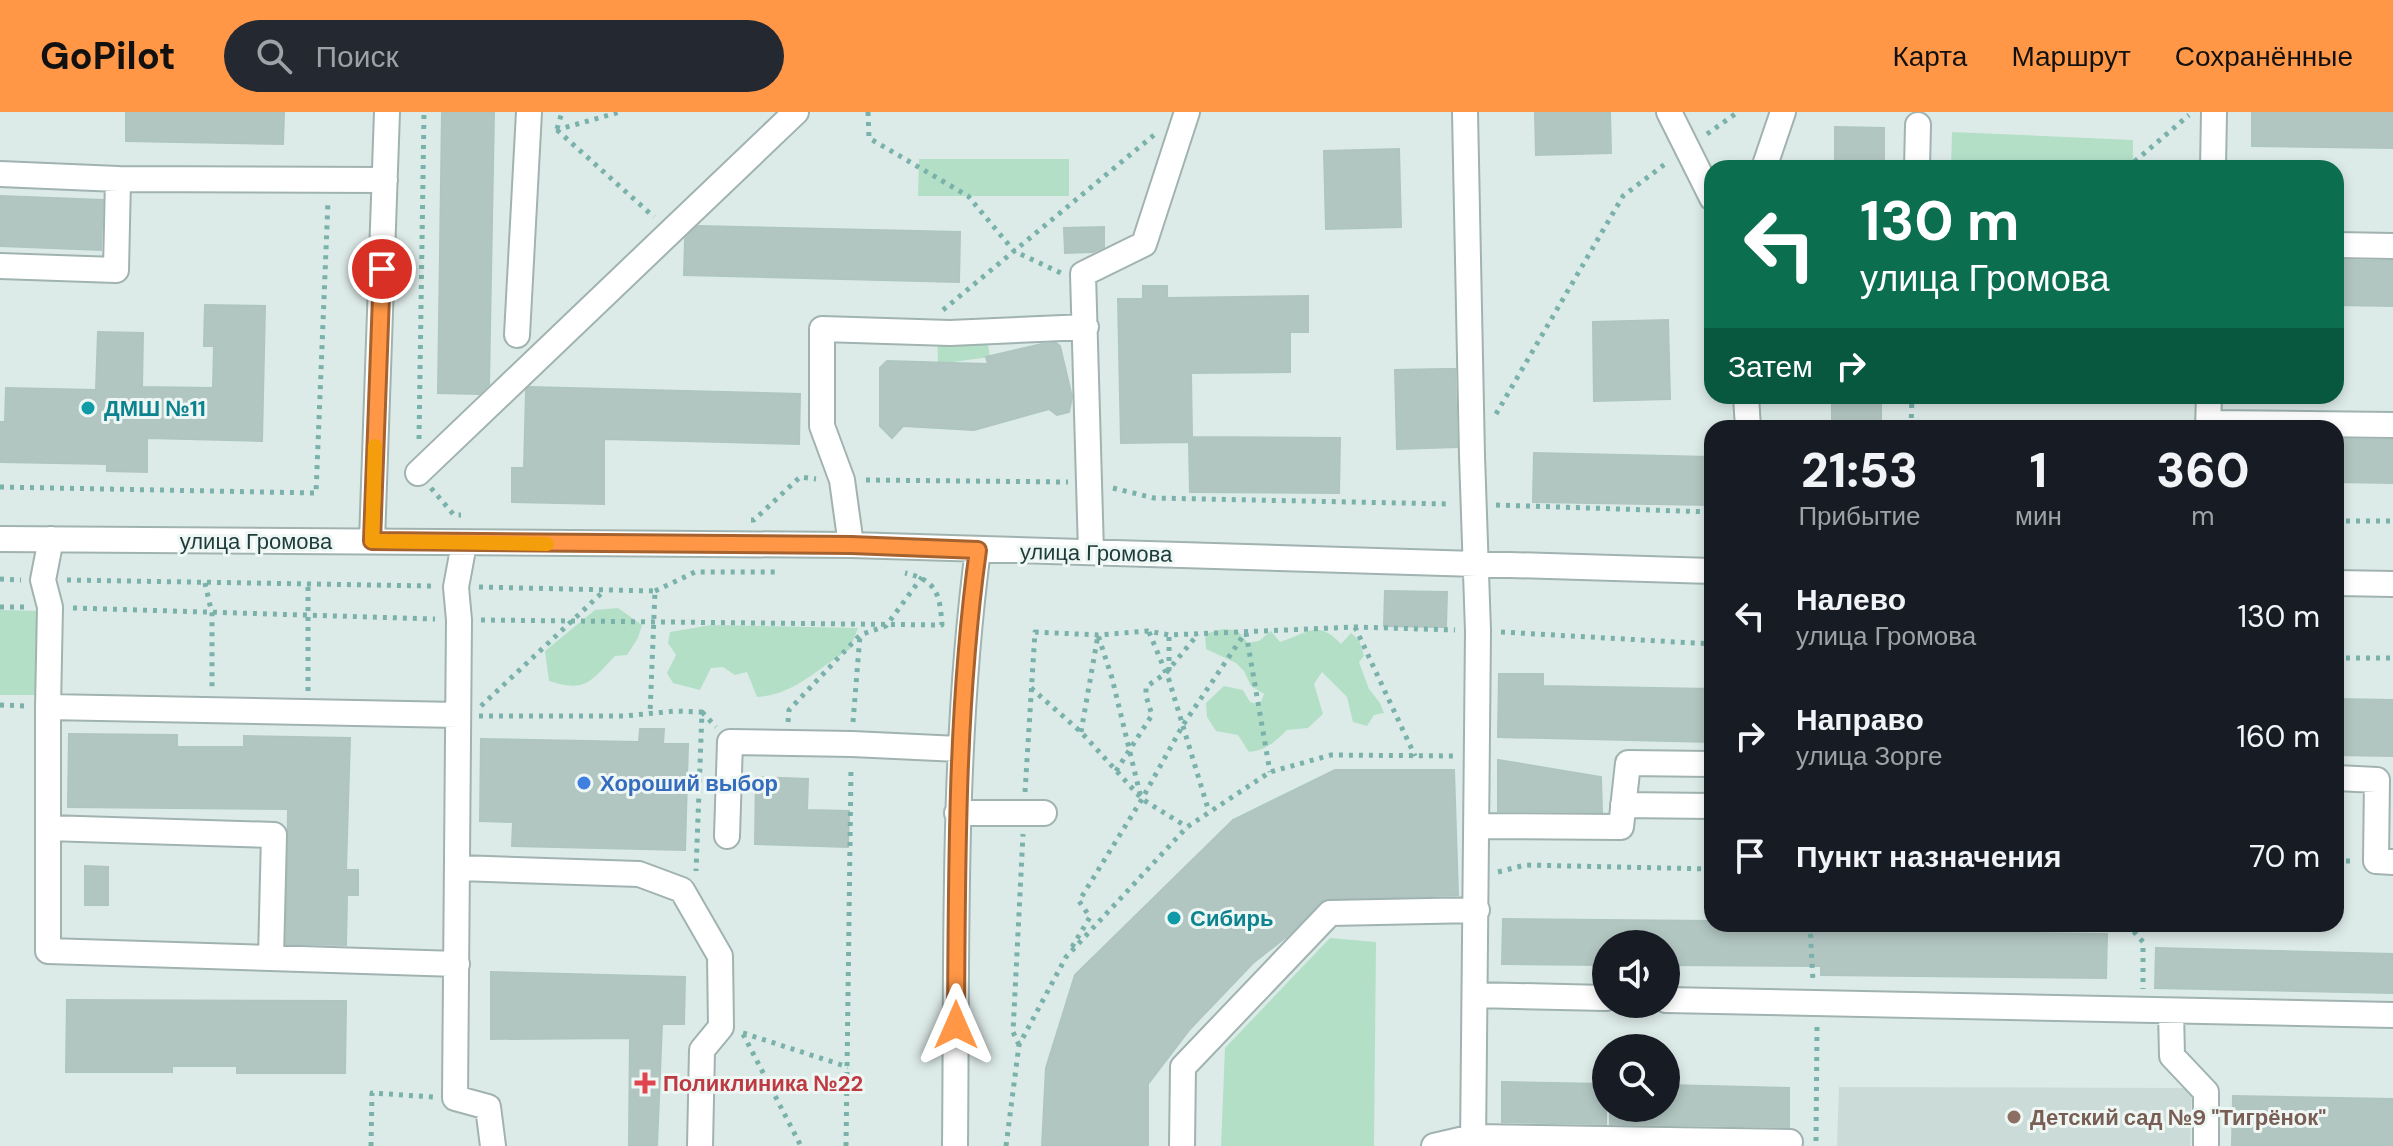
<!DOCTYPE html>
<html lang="ru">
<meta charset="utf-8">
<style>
:root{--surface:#171b24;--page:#242831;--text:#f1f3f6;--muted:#9ea1a6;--accent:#ff9747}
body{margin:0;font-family:"DM Sans",sans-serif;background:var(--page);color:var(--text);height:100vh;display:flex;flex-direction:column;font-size:30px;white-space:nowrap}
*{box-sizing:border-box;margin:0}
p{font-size:26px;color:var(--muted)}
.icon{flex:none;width:44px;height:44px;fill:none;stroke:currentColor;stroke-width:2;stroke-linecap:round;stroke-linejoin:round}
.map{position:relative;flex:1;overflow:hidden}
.side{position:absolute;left:1704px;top:308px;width:640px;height:512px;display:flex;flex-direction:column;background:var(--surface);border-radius:24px;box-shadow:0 4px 12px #0003}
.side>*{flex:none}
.top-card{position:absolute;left:1704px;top:48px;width:640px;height:244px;border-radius:24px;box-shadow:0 4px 12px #0003;background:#0b6e4f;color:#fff;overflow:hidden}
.buttons{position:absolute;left:1592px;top:818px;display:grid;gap:16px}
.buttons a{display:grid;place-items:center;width:88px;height:88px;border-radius:50%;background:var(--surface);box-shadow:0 4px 12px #0003;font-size:40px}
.pin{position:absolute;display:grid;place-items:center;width:68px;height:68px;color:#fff;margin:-34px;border:4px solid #fff;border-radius:50%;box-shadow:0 2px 8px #0007}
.me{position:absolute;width:88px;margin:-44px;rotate:0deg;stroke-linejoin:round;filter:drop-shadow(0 0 6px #0008)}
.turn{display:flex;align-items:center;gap:28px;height:168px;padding:0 24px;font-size:36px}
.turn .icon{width:104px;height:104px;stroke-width:2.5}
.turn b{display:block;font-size:56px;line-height:68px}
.then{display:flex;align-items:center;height:76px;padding:0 24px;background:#0003;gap:16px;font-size:30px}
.eta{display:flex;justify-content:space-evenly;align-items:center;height:136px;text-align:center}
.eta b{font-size:48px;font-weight:800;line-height:56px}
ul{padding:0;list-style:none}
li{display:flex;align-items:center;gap:24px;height:120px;padding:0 24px}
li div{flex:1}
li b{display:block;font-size:30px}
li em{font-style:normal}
header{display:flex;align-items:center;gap:48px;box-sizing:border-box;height:112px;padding:0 40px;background:var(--accent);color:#111}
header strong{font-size:38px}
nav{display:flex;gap:44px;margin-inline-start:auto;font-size:28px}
.search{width:560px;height:72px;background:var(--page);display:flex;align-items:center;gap:20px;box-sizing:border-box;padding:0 28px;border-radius:44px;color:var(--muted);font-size:30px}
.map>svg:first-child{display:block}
</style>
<header>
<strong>GoPilot</strong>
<div class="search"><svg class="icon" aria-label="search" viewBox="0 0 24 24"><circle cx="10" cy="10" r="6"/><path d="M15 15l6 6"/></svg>Поиск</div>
<nav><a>Карта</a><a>Маршрут</a><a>Сохранённые</a></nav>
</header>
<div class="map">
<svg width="2393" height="1034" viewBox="0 0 2393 1034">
<rect width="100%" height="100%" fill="#ddebe8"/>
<path fill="#cbdbd7" d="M1839 975 2192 976 2190 1034H1837Z"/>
<path fill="#b3dfc7" d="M1952 20 2133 28V56H1951Z
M919 47H1069V84H918Z
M985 215 990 245 938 252 937 219Z
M618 496 642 513 638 526 627 543 615 544C591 569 586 581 549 569L545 539 595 498Z
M0 498 40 499 38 583H0Z
M711 513 858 516 850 537C819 555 795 583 757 585L747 560 735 563 723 555 711 556 700 578 673 571 667 561 676 543 668 531 670 520Z
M1223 517 1237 518 1248 531 1259 529 1271 519 1280 530C1307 522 1317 506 1341 532L1351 521 1359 528 1364 544 1359 550 1369 577 1380 591 1384 601 1374 603 1367 614 1353 610 1347 585 1322 560 1314 572 1323 602 1308 616 1287 618C1276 629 1265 639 1249 640L1238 623 1216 619 1207 605 1206 591 1224 574 1243 578 1250 590 1260 593 1264 582 1251 574 1244 559 1236 551 1206 537 1205 522Z
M1330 826 1376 830 1374 1034H1221L1225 936Z"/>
<path fill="#b2c6c1" stroke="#afc5c0" stroke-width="2" d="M126 0H284L283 32 126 29Z
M442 0H494L489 272 479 282 438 281Z
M1535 0H1610L1611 41 1536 43Z
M2252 0H2393V36L2252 34Z
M1835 15 1884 16V56H1835Z
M1399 37 1401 115 1326 117 1324 39Z
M0 84 103 88 101 138 0 134Z
M698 114 960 120 959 170 684 163 685 127Z
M1104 115V135L1093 140 1065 141 1064 116Z
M2336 148 2393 149V194L2336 193Z
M1143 174H1167V186L1308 184V220H1290V260L1191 261 1192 325 1340 326 1339 381 1190 380 1189 330 1121 331 1118 187H1143Z
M205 193 265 194 262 329 147 326V360L107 359V352L0 350V310H5L6 276 96 278 98 220 143 221 142 275 213 276 214 234H204Z
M1668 208 1670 287 1594 289 1593 210Z
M1056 231 1060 234 1072 285 1069 300 1057 303 1049 297 974 318 903 314 892 326 880 314V256L887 249 988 252 986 245 1042 232Z
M1443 257H1455L1457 335 1397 337 1395 258Z
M529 275 800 282 799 332 604 327V392L512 390V356H524L526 279Z
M1832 284H1881V311L1832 310Z
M2336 327 2393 328V371L2336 370Z
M1534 341 1712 345V393L1533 390Z
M1385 479 1447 480 1446 515 1384 514Z
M1499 562H1543V574L1712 577V630L1498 625Z
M2336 587 2393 588V644L2336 643Z
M640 617H664L663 632H688L685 738 512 734 513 710 480 709 481 627 639 630Z
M69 622 177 623V635H244V624L350 626 346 758H358V783H347L346 833 286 832 288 697 68 695Z
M1498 648 1601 665 1602 700 1498 699Z
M1335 658H1454L1458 783 1323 788 1286 825 1253 851 1190 917 1148 972V1034H1042L1046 956 1075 863 1233 708Z
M756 665 808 667 807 698 849 699 848 735 755 732Z
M85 754 108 755V793H85Z
M1503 807 1712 809V812H1792V818L2107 822 2106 866 1821 863V854L1666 853V832H1606V853L1502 852Z
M2156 836 2393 842V881L2155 876Z
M491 860 685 865 684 912H662L657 1034H629L630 926 491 927Z
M67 888 346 889 345 961H237V954H172V960H66Z
M1502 970 1606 972V1012L1502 1010Z
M1666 973 1789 976V1015L1610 1012V996H1666Z
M2233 984 2393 987V1034H2232Z"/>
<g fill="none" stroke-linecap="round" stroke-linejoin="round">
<g stroke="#a0b3b0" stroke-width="28">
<path id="minor" d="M1465 0 1472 344 1478 519 1473 1034
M1669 0 1712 86
M1764 56 1783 0
M1917 56 1918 13
M2213 56 2214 0
M0 62 118 67
M2336 133 2393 134
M0 154 116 158 118 67 385 68
M517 223 529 0
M1746 284 1748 316
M2208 311 2393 313
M2208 316 2209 284
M418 361 796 0
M0 427 851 433 1712 459
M51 427 43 468 50 495 48 595 458 603
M372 429 387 0
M464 432 456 475 459 508 455 986 488 995 493 1034
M851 433 842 368 822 314V217L950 221 1086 215
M1091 440 1083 162 1144 132 1187 0
M2336 471 2393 472
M48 595V839L457 852
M2336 666 2377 668 2376 749 2393 750
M1623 693 1712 694
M957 701H1044
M1478 714 1621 715 1628 651 1712 652
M48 716 274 723 271 846
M727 724 730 630 852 632 959 637
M459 756 639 762 682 778 720 844 721 915 702 938 700 1034
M1475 883 1606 886
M1666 888 2393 903
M2171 899 2172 944 2206 980V1034
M955 1034C957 835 952 636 978 438
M1182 1034 1183 955 1330 801 1477 798
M1434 1034 1473 1025 1790 1030"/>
</g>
<path stroke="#7ab2ab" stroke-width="5" stroke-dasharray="4 6" stroke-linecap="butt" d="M868 0 869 26 968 84 1014 139 1061 161
M557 17 562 0
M556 18 620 0
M557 18 654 105
M1707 22 1738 0
M2127 56 2189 3
M943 198 1154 23
M1496 302 1623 84 1669 49
M1911 316 1912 284
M419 327 424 0
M866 368 1068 370
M0 375 316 381 328 89
M431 376 454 403H461
M1113 376 1154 386 1450 392
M1496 393 1712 400
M751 408H754L800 365 816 367
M2336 409H2393
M0 467 21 468
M67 468 433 474
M205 471 212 502V577
M479 475 655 479 650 602
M655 479 695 460H779
M0 495H27
M73 496 435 507
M481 508 942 513C940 483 937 468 905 461
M1355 515 1415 644
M1149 520 1169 568 1209 700
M1501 520 1712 532
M1246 521 1270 660
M2336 546H2393
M1169 559V523
M1031 576 1081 620 1142 687 1187 715
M308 579V472
M0 593 27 594
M481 594 605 478
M702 600 716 615
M479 604H625L675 599 702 600 696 759
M788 610 789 598 860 523 886 514 922 465
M853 610 860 523
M1081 620 1098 523 1112 566 1141 686
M1116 659 1152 603 1146 584V575L1166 561 1198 522
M1025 680 1035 520 1098 523 1148 519 1169 523 1355 515 1455 518
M2336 749H2355
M1498 760 1525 753 1712 757
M1810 812 1813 870
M2127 812 2143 830V877
M1072 835 1090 805 1079 789 1142 687 1183 613 1245 521
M743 921 848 955
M743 922 801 1034
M1019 933 1013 920 1023 722
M1816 1029 1817 915
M371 1034 372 981 434 985
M846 1034 851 656
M1006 1034 1019 933 1066 845 1187 715 1270 660 1331 643 1456 644"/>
<use href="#minor" stroke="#fff" stroke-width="24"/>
</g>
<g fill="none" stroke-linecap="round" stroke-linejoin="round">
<g stroke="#a6622e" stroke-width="20">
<path id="route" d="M382 157 372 429 851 433 978 438C956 596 957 754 956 913"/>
</g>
<use href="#route" stroke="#ff9747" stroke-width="14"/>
<path stroke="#f59e0b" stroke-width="14" d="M375 334 372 429 547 432"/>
</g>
<g fill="#0f9aa8" stroke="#eef7f4" stroke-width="3">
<circle cx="88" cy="296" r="8"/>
<circle cx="1174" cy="806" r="8"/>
</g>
<circle fill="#3f7fe0" stroke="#eef7f4" stroke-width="3" cx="584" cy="671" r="8"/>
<path fill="#e0444e" stroke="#eef7f4" stroke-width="3" d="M641 959h8v8h8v8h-8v8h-8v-8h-8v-8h8z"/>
<circle fill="#8d6e63" stroke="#eef7f4" stroke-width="3" cx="2014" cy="1005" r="8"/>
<g text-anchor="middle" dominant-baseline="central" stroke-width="6" stroke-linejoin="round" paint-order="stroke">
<g font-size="22" font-weight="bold" fill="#0d838f" stroke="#eef7f4" text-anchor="start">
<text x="104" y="296">ДМШ №11</text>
<text x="1190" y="806">Сибирь</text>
</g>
<g font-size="22" fill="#1d3c3a" stroke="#eef7f4">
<text x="256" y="429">улица Громова</text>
<text transform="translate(1096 441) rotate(1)">улица Громова</text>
</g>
<g font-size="22" font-weight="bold" fill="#366cbe" stroke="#eef7f4" text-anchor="start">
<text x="600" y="671">Хороший выбор</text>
</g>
<g font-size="22" font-weight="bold" fill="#be3a42" stroke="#eef7f4" text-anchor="start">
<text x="663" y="971">Поликлиника №22</text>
</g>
<g font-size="22" font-weight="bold" fill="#785e54" stroke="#eef7f4" text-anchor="start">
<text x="2030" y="1005">Детский сад №9 "Тигрёнок"</text>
</g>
</g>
</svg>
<div class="buttons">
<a><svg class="icon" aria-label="sound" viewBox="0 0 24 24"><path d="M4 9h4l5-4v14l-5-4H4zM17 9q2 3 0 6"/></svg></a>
<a><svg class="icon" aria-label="search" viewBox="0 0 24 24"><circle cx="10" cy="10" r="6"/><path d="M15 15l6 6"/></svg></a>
</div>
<div class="pin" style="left:382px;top:157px;background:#d93025"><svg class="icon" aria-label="arrive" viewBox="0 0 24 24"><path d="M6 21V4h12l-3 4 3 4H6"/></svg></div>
<svg class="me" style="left:956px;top:913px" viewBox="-20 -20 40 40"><path d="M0-17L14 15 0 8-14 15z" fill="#ff9747" stroke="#fff" stroke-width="4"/></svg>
<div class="top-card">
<div class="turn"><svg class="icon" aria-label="left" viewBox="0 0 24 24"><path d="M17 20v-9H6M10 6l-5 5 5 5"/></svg><div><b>130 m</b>улица Громова</div></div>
<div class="then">Затем<svg class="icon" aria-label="right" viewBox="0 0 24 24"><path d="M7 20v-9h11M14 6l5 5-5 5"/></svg></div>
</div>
<section class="side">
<div class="eta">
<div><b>21:53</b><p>Прибытие</p></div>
<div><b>1</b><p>мин</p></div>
<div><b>360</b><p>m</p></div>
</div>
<ul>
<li><svg class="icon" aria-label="left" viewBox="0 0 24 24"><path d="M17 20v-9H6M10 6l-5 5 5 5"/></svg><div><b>Налево</b><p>улица Громова</p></div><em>130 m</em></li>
<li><svg class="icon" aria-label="right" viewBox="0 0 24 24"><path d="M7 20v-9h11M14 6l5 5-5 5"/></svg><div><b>Направо</b><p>улица Зорге</p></div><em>160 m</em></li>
<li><svg class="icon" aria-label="arrive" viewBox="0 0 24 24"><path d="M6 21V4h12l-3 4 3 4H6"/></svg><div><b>Пункт назначения</b></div><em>70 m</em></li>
</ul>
</section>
</div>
